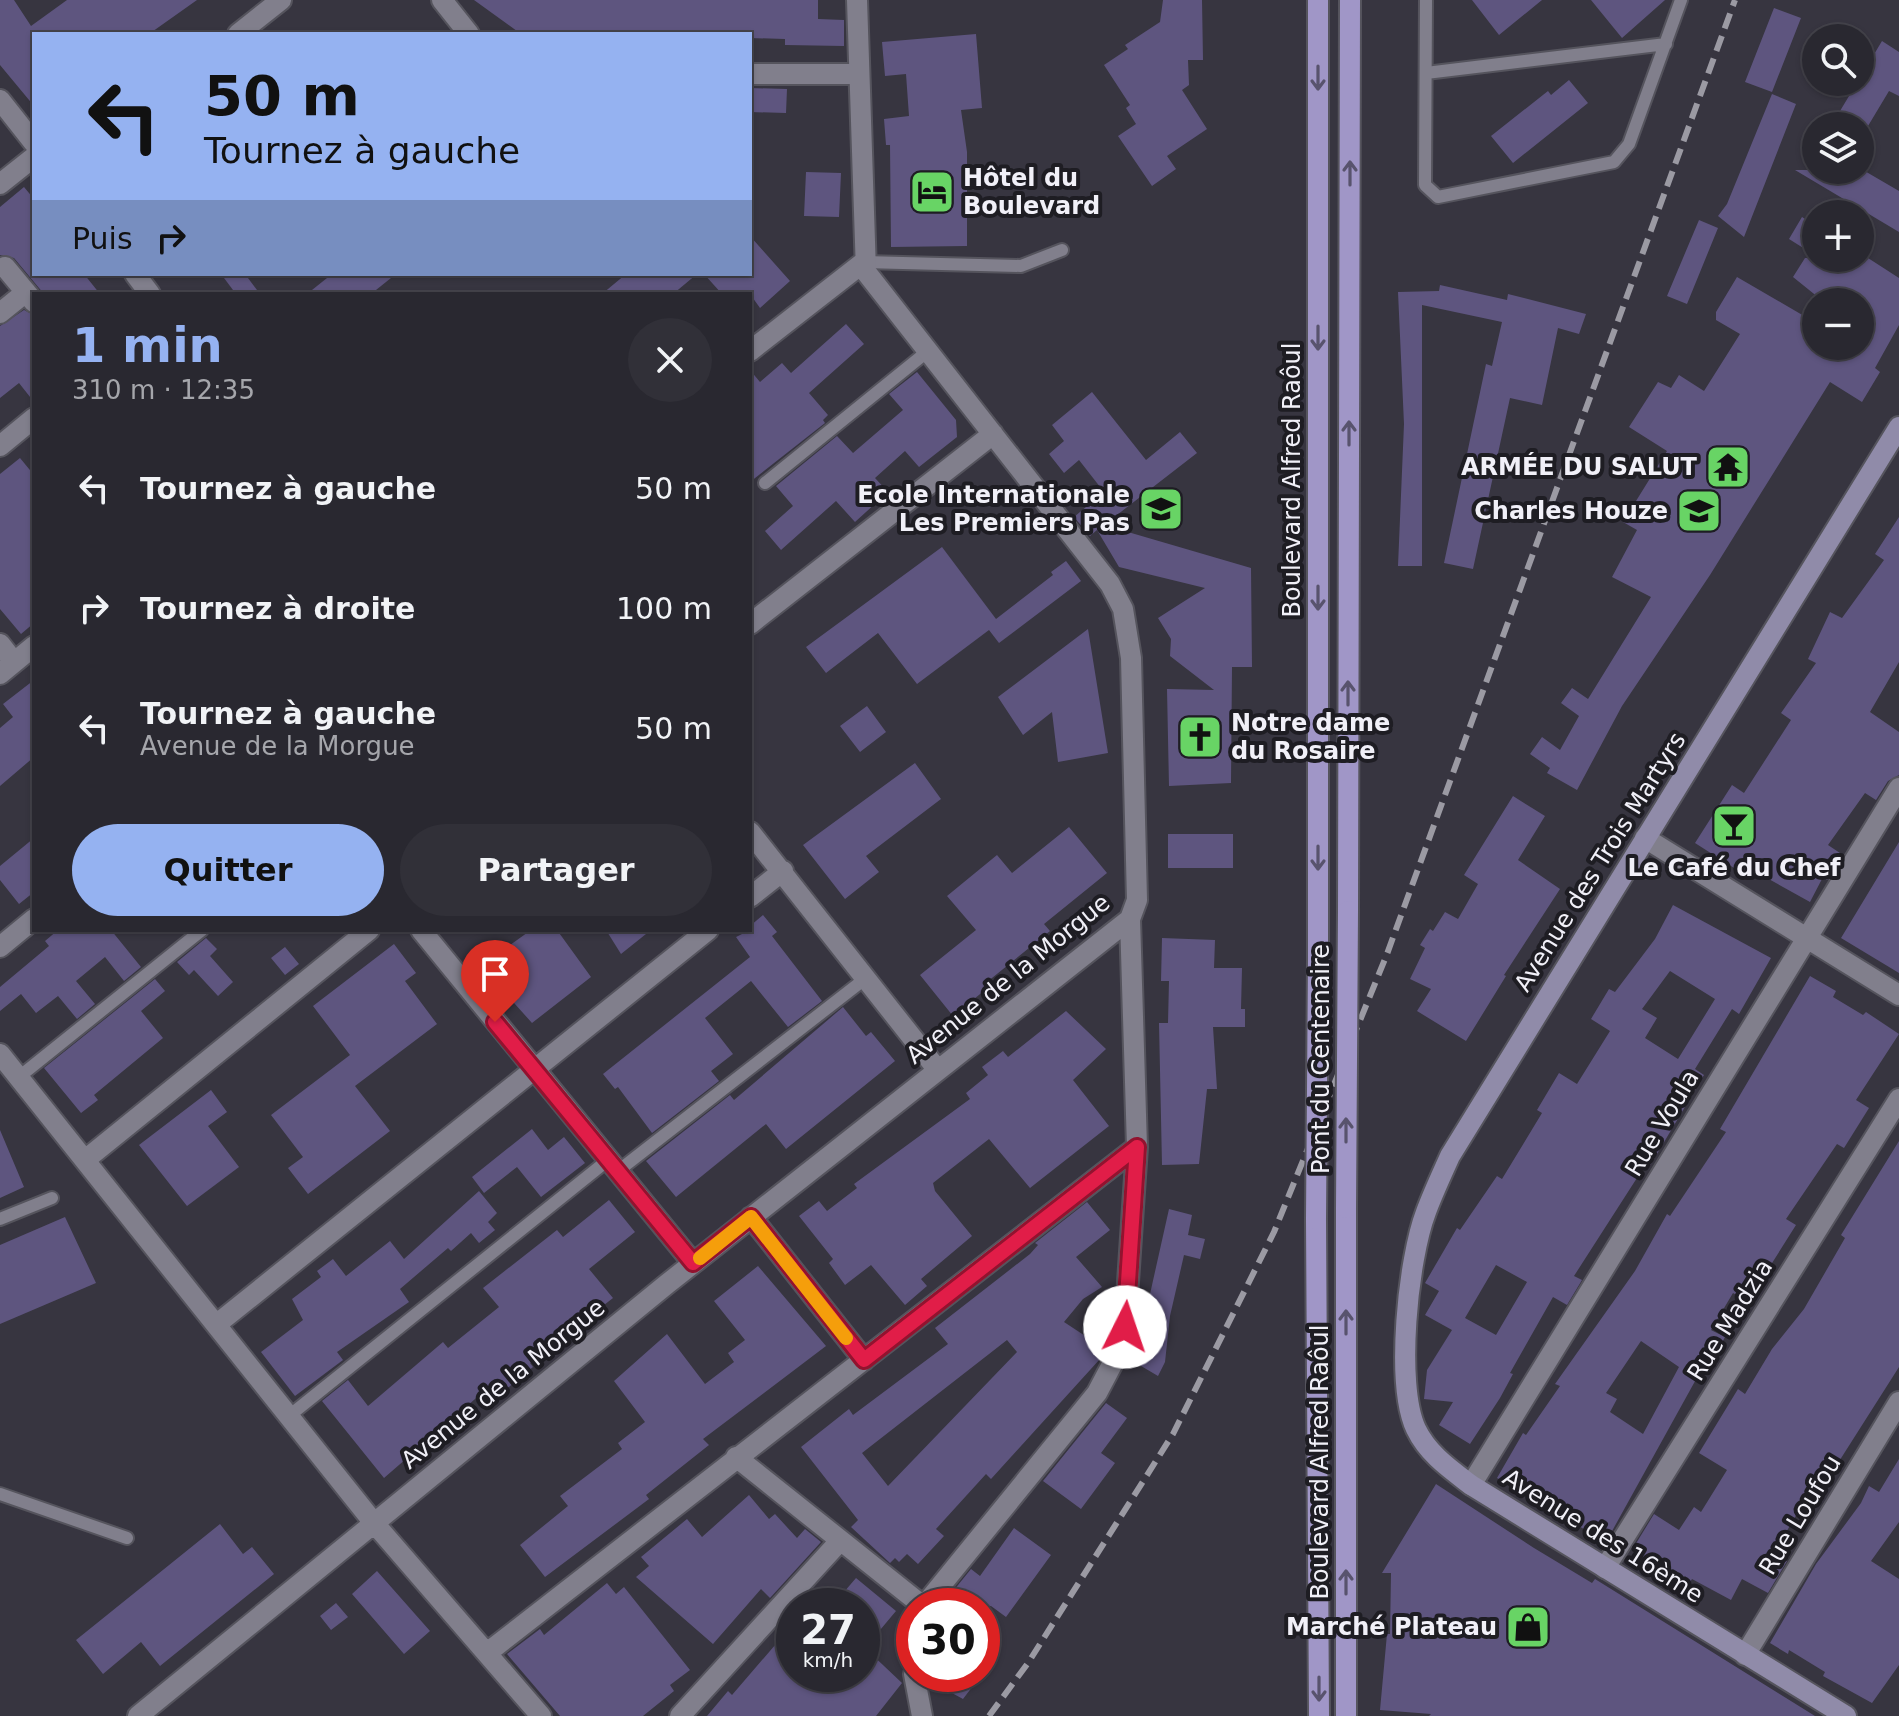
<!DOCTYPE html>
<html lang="fr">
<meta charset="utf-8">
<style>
:root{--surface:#292830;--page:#313038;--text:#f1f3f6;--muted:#a5a6ab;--line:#45444c;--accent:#95b2f1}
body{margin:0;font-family:"DejaVu Sans",sans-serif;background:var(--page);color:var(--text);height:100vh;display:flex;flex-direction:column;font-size:30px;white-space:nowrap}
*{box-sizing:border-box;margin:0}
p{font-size:26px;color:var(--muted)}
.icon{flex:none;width:44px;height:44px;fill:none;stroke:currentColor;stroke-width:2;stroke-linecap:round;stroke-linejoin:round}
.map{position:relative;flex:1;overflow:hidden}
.side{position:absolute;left:32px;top:292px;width:720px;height:640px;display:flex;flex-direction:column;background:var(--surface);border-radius:0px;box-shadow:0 2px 6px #0004,0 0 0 2px var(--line)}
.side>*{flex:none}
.hud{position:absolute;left:32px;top:32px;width:720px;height:244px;border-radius:0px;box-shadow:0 2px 6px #0004,0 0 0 2px var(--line);background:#95b2f1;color:#111;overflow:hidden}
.fabs{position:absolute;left:1802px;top:24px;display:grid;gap:16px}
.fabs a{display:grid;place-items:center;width:72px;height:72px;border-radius:50%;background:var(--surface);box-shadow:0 2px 6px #0004,0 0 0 2px var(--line);font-size:40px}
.speed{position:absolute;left:776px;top:1588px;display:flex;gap:16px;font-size:40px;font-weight:700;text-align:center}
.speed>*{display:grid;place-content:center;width:104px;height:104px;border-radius:50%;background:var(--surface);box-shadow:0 2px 6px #0004,0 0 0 2px var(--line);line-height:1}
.speed small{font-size:20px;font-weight:400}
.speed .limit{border:12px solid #d22;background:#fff;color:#111}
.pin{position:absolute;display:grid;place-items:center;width:68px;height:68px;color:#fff;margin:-82px -34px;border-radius:50% 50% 50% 0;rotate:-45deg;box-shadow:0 0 8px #0007}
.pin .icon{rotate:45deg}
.me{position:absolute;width:88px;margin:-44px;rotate:4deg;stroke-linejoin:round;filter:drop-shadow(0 0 6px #0008)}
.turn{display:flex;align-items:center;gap:28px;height:168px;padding:0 40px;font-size:36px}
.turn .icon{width:104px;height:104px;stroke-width:2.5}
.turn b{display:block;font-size:56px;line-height:68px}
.then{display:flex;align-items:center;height:76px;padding:0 40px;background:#0003;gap:16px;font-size:30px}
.round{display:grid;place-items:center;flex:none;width:84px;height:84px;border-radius:42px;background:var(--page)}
.summary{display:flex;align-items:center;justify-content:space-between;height:136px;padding:0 40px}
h1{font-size:48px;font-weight:700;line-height:60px;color:var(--accent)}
.button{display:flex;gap:16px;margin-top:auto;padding:16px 40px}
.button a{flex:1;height:92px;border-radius:48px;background:var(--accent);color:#111;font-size:32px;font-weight:700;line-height:92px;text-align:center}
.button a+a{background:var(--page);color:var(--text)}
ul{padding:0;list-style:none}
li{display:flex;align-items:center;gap:24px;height:120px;padding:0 40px}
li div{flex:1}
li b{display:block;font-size:30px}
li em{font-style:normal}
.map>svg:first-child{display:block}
</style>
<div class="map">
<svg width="1899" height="1716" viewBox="0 0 1899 1716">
<rect width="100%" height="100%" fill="#373540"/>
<path fill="#5e557f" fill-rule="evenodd" d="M0 0H14L31 26 67 0H197L149 34H34V106L0 65Z
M474 0H818V19L844 20V46L785 45V39L750 38V34H521Z
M1163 0H1202L1203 60H1188L1189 85 1182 90 1207 129 1167 156 1176 169 1152 186 1118 136 1136 124 1126 108 1130 105 1104 65 1128 49 1125 45 1160 22Z
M1472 0H1542L1499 35Z
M1591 0H1665L1622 38Z
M1774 8 1801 18 1772 92 1745 82Z
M976 34 982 108 961 110 967 152V246L891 247 890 145H886L884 119 909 116 906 74 885 76 882 42Z
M1882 41 1899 52V96L1889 91 1868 126H1831Z
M1569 80 1588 103 1513 163 1491 136 1548 91 1551 95Z
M750 88 787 89 786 113 750 112Z
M1772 94 1796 104 1744 237 1718 216 1727 204Z
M1795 170H1863L1899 191V232Z
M806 172 841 173 839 217 804 216Z
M24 187 34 199V274H84L100 294H44L14 258 0 255V207Z
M1802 217 1816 226V256L1789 239Z
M1699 220 1718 228 1687 304 1667 296Z
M750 236 790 281 760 308 750 294H722L704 274H750Z
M1805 258H1868L1899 278V325L1875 368 1880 372 1862 402 1830 382 1710 575 1622 706 1577 790 1547 773 1550 768 1530 754 1542 737 1560 750 1579 716 1561 703 1572 688 1588 699 1651 597 1612 577 1637 530 1623 522 1667 451 1629 427 1658 382 1671 388 1679 375 1704 391 1740 334 1716 320V312L1737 277 1816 323V346H1860V302H1824L1793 277Z
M221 274H245L260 294H236Z
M332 274H396L371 294H307Z
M626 274H697L673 294H602Z
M1440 285 1507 300 1508 294 1586 314 1579 334 1558 328 1542 405 1510 398 1473 569 1444 563 1486 364 1492 366 1502 322 1422 305V566H1398L1404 424 1398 292 1439 291Z
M24 310 34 315V402L19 383 0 398V326Z
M846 324 864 344 809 393 828 415 823 420 825 423 750 482V370L760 382 782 363 791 373Z
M917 372 956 420 957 437 919 467 905 451 875 478 888 492 855 522 836 501 781 550 765 531 793 506 776 486 837 436 853 453 903 410 889 394Z
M1092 392 1146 460 1180 432 1197 453 1104 525 1251 568 1252 667H1232L1231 783 1169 786 1167 689 1214 690 1170 656 1171 639 1158 618 1205 588 1119 567 1097 530 1090 536 1074 517 1104 492 1079 460 1064 473 1049 454 1064 441 1052 425Z
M20 458 34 475V623L21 634 0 609V474Z
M1899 517V662L1870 712 1899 732V775L1888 781 1876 800 1865 793 1828 845 1843 855 1827 880 1823 877 1810 902 1749 868 1745 875 1695 843 1732 785 1744 793 1791 720 1781 713 1816 663 1808 659 1830 612 1842 618 1884 560 1875 554Z
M942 547 996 619 1053 575 1051 572 1066 561 1081 581 999 643 989 630 917 684 878 633 826 673 806 647Z
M1088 629 1108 753 1058 762 1052 712 1023 735 998 697Z
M34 680V757L0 786V728L13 717 3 704Z
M867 706 886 732 860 752 840 726Z
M915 763 941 799 866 856 879 872 845 899 803 845Z
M1513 796 1545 816 1518 860 1560 889 1504 975 1506 976 1466 1041 1417 1011 1431 989 1410 979 1425 948 1420 945 1430 929 1433 931 1445 912 1458 919 1478 884 1464 875Z
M1069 827 1107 873 1044 924 1050 931 987 982 990 986 953 1016 920 975 976 930 947 896 997 855 1012 873Z
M1168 834H1233V868H1168Z
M34 838V892L19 904 0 880V866Z
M1899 842V973L1841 938Z
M1673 905 1771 958 1739 1014 1732 1009 1695 1069 1704 1075 1648 1169 1644 1167 1574 1276 1582 1280 1567 1305 1553 1297 1510 1373 1513 1374 1500 1398 1470 1444 1439 1425 1453 1402 1424 1399 1427 1370 1452 1330 1425 1315 1439 1291 1425 1283 1457 1228 1460 1230 1497 1176 1502 1179 1542 1113 1537 1110 1559 1073 1577 1084 1610 1031 1591 1019 1609 989 1615 992 1655 939ZM1670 971 1715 999 1678 1059 1645 1038 1657 1018 1642 1009ZM1496 1265 1527 1282 1496 1335 1465 1318Z
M763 915 777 932 772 936 822 1001 788 1027 751 981 705 1018 733 1054 711 1071 719 1081 652 1133 618 1087 615 1089 603 1074 750 957 736 937 750 930V926Z
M58 930H111L141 967 124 981 105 957 76 981 95 1004 77 1019 58 996 36 1013 21 994 0 1011V987L49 946 45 941Z
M531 930H557L591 977 532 1023 481 966Z
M606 930H651L621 954Z
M206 938 217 949 210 956 233 982 218 996 194 970 189 975 177 962Z
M1162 938 1215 940 1214 968H1242L1241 1009H1245V1027H1213L1217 1089H1207L1199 1164 1162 1165 1159 1023H1168L1169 981H1161Z
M394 944 416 973 405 981 437 1024 355 1086 390 1131 308 1194 288 1168 303 1157 271 1115 350 1055 313 1006Z
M285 947 299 964 285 975 271 958Z
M1810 976 1836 991 1833 997 1863 1015 1866 1012 1899 1034 1856 1100 1869 1108 1844 1148 1837 1144 1786 1219 1796 1225 1767 1271 1771 1273 1752 1304 1733 1293 1711 1330 1725 1337 1704 1377 1699 1374 1606 1542 1497 1478 1523 1433 1526 1435 1560 1386 1555 1384 1635 1271 1667 1214 1670 1216 1726 1132 1720 1129ZM1641 1341 1679 1367 1643 1434 1610 1412 1617 1399 1606 1393Z
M155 979 165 991 141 1011 163 1038 94 1095 98 1100 81 1113 44 1068Z
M843 1007 866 1036 871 1032 895 1061 786 1149 766 1124 676 1197 646 1161 730 1095 734 1100Z
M1066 1011 1106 1049 1073 1080 1109 1126 1030 1188 989 1139 933 1183 935 1191 972 1236 921 1279 927 1286 905 1305 871 1265 845 1285 829 1263 833 1259 799 1216 819 1201 827 1211 857 1188 854 1184 970 1099 966 1093 988 1075 982 1067 1003 1051 1008 1057Z
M211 1090 227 1112 208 1126 239 1167 187 1206 139 1145Z
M532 1129 548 1150 564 1137 585 1163 541 1197 517 1167 484 1193 472 1177Z
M0 1130 24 1187 0 1198Z
M1899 1141V1367L1803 1518 1797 1514 1773 1554 1787 1561 1768 1593 1742 1579 1731 1600 1692 1579 1689 1584 1632 1550 1654 1514 1679 1530 1694 1507 1701 1512 1727 1470 1699 1453 1738 1389 1745 1394 1772 1349 1804 1309 1845 1238 1841 1235Z
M479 1191 497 1213 488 1222 495 1230 479 1243 471 1233 451 1251 448 1248 400 1289 409 1302 337 1352 343 1360 295 1396 261 1352 303 1320 292 1299 321 1277 317 1271 333 1259 346 1276 390 1241 404 1259Z
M609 1200 635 1232 589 1269 613 1298 530 1363 533 1367 498 1396 490 1386 384 1478 322 1401 348 1380 368 1406 443 1342 448 1348 499 1307 483 1288 557 1230 563 1237Z
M1087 1202 1110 1230 1076 1257 1102 1287 1083 1299 1064 1322 1105 1349 1100 1359 991 1479 986 1474 936 1529 944 1536 918 1564 907 1554 899 1562 895 1558 890 1563 851 1527 858 1520 801 1447 849 1409 853 1415 948 1344 935 1328 1030 1254 1038 1245 1035 1243ZM1007 1340 1017 1352 888 1486 862 1453Z
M1169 1209 1192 1215 1188 1235 1205 1239 1200 1259 1184 1255 1170 1316 1165 1362 1158 1376 1136 1363 1143 1312H1146Z
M65 1217 96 1283 0 1324V1245Z
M758 1266 826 1346 703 1439 709 1445 646 1495 649 1499 545 1577 520 1545 568 1506 560 1496 622 1449 618 1443 645 1422 614 1381 667 1334 705 1384 734 1362 728 1353 745 1340 714 1301Z
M1106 1403 1127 1418 1101 1453 1115 1463 1081 1509 1043 1481Z
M1899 1459V1522L1871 1561 1899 1579V1665L1872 1703 1823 1676 1825 1672 1789 1650 1788 1654 1770 1643 1816 1564 1861 1503 1869 1486 1879 1492Z
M1436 1484 1534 1548 1592 1583 1595 1579 1815 1716H1429L1431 1714 1380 1710 1387 1634H1390L1391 1573H1382Z
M749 1495 769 1519 775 1514 797 1538 805 1529 821 1542 770 1598 761 1589 713 1644 636 1577 649 1566 641 1557 687 1519 702 1537Z
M220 1524 243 1554 252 1547 274 1574 160 1666 141 1642 103 1674 76 1640Z
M1014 1528 1051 1555 1006 1617 991 1606H941L971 1569 980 1576Z
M377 1571 430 1631 404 1654 352 1594Z
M856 1578 896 1611 865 1648 902 1683 876 1716H707L728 1691 732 1695 794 1623V1674H862V1606H832Z
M607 1583 616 1594 624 1587 690 1670 670 1685 674 1691 643 1716H560L507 1654 540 1629 544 1635Z
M336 1603 348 1617 331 1630 320 1616Z
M927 1674H982L963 1699 928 1680Z"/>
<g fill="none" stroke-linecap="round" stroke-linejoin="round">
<g stroke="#55545d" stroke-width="16">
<path id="service" d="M1426 0 1425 185 1438 197 1614 162 1629 144 1681 0
M1426 73 1666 44
M864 262 1021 266 1062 250
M765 483 928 351
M19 1077 202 930
M618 1171 866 978
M0 1219 52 1198
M289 1416 608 1160
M0 1494 127 1538"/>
</g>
<g stroke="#55545d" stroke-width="24">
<path id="minor" d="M442 0 469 34
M238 34 281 0
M750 74H857
M0 100 34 143
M0 184 34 157
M5 267 34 302
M135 274 150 294
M0 313 26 292
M750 351 864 262
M0 446 34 418
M750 624 993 434
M0 644 14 662
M0 674 34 646
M750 832 937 1069
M1645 838 1899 995
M750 897 783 871
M421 930 693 1263
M0 947 34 919
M0 1054 374 1523 541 1716
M85 1160 369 930
M751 1217 864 1360
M217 1324 708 930
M736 1457 923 1606
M1471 1485 1899 788
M1605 1568 1899 1099
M924 1606 1097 1393 1117 1355 1125 1327 1137 1147 1130 919
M487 1653 1137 1147
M1745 1655 1899 1402
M914 1674 922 1716
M138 1716 667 1284 1130 919 1137 900 1131 658 1123 609 1110 584 866 272 857 0
M680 1716 839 1542"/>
</g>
<g stroke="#55545d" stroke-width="24">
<path id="secondary" d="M1846 1716 1471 1485C1450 1469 1428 1454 1416 1429 1395 1384 1408 1259 1426 1212 1433 1193 1442 1174 1450 1156L1899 427"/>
</g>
<g stroke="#55545d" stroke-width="24">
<path id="primary" d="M1318 0V960
M1348 911 1350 0
M1316 1219 1319 1716
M1346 1716V1208"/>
</g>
<use href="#service" stroke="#817f8c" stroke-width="12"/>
<use href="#minor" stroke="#817f8c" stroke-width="20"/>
<use href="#secondary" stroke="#908ba9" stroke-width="20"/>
<use href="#primary" stroke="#a096c7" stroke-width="20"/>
<path stroke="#9b9aa3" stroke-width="6" stroke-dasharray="16 8" stroke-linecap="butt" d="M989 1716 1028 1663 1173 1434 1274 1232 1387 954 1735 0"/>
<g stroke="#55545d" stroke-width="24" stroke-linecap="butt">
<path id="primary-bridge" d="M1346 1208 1348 911
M1316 1219 1318 960"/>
</g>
<use href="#primary-bridge" stroke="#a096c7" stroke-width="20"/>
</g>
<defs><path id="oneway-shaft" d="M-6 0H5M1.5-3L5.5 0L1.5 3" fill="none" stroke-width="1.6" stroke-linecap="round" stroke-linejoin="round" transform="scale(2)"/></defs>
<g stroke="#58536d">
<use href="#oneway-shaft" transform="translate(1318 78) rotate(90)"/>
<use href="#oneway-shaft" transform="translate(1350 173) rotate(-90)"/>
<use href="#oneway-shaft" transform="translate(1318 338) rotate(90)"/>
<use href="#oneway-shaft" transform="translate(1349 433) rotate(-90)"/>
<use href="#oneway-shaft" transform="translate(1318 598) rotate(90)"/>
<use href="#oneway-shaft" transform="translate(1348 693) rotate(-90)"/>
<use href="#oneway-shaft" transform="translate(1318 858) rotate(90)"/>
<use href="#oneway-shaft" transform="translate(1346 1130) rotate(-90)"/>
<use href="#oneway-shaft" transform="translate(1346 1322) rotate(-90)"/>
<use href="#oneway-shaft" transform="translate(1346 1582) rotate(-90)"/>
<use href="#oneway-shaft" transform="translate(1319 1689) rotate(90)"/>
</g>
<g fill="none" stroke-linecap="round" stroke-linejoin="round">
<g stroke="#92132f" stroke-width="20">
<path id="route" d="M495 1022 693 1263 751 1217 864 1360 1137 1147 1125 1327"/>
</g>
<use href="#route" stroke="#e11d48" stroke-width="14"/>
<path stroke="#f59e0b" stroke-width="14" d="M700 1258 751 1217 846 1338"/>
</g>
<defs>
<g id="hotel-square" transform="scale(2.3)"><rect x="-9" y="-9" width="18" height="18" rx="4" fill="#68d465" stroke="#1e1d23"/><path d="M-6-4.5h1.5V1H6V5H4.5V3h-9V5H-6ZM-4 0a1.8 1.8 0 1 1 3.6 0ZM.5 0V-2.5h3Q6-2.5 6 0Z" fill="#111"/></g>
<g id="temple-square" transform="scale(2.3)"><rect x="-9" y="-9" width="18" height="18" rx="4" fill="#68d465" stroke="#1e1d23"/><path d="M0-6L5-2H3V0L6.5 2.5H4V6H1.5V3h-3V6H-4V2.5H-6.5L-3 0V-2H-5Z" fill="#111"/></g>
<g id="school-square" transform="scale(2.3)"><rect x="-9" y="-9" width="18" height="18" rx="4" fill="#68d465" stroke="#1e1d23"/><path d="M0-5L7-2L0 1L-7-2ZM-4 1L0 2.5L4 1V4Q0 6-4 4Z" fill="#111"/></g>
<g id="church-square" transform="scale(2.3)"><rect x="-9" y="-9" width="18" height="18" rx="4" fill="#68d465" stroke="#1e1d23"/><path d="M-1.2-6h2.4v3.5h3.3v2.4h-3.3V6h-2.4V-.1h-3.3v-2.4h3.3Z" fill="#111"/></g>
<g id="bar-square" transform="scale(2.3)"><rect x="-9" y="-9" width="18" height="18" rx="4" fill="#68d465" stroke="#1e1d23"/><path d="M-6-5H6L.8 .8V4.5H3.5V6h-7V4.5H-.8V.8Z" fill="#111"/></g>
<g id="shop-square" transform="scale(2.3)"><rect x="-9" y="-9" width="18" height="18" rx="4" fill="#68d465" stroke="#1e1d23"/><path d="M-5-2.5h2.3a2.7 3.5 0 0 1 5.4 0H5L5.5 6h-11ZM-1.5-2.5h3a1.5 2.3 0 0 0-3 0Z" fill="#111"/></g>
</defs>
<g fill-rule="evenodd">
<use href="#hotel-square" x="932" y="192"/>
<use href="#temple-square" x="1728" y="467"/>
<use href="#school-square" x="1161" y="509"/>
<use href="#school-square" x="1699" y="511"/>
<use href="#church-square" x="1200" y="737"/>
<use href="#bar-square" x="1734" y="826"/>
<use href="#shop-square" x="1528" y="1627"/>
</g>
<g text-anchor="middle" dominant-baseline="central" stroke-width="8" stroke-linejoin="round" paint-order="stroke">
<g font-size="24" font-weight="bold" fill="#f1f0f8" stroke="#1e1d23" text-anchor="end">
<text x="963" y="178" text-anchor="start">Hôtel du<tspan x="963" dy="28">Boulevard</tspan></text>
<text x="1697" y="467">ARMÉE DU SALUT</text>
<text x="1130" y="495">Ecole Internationale<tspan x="1130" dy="28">Les Premiers Pas</tspan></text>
<text x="1668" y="511">Charles Houze</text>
<text x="1231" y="723" text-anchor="start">Notre dame<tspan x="1231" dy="28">du Rosaire</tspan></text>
<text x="1734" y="868" text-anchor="middle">Le Café du Chef</text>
<text x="1497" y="1627">Marché Plateau</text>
</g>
<g font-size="24" fill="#f1f0f8" stroke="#1e1d23">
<text transform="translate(1292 480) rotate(-90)">Boulevard Alfred Raôul</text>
<text transform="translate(1600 862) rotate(-58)">Avenue des Trois Martyrs</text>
<text transform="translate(1008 979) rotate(-39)">Avenue de la Morgue</text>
<text transform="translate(1321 1059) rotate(-90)">Pont du Centenaire</text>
<text transform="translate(1662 1123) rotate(-59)">Rue Voula</text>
<text transform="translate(1730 1320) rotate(-58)">Rue Madzia</text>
<text transform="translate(503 1384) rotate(-39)">Avenue de la Morgue</text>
<text transform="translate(1320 1462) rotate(-90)">Boulevard Alfred Raôul</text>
<text transform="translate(1800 1515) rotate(-59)">Rue Loufou</text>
<text transform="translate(1603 1536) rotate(32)">Avenue des 16ème</text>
</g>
</g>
</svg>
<div class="fabs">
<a><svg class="icon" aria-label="search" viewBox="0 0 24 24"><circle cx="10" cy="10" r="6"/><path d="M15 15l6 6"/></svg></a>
<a><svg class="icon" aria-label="layers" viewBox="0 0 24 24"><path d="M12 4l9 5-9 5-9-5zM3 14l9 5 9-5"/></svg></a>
<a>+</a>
<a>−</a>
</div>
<div class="speed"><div>27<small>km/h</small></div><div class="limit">30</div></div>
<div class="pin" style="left:495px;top:1022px;background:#d93025"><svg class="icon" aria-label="arrive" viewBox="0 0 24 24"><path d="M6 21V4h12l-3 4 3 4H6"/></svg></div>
<svg class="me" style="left:1125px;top:1327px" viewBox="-20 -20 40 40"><circle r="19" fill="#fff"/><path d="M0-13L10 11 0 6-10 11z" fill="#e11d48"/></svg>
<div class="hud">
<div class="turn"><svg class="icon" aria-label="left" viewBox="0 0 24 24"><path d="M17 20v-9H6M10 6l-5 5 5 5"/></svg><div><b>50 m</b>Tournez à gauche</div></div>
<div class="then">Puis<svg class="icon" aria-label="right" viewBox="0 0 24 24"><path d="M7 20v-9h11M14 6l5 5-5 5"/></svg></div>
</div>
<section class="side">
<div class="summary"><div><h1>1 min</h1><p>310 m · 12:35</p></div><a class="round"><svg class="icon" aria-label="close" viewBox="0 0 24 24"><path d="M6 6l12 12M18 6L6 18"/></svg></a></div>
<ul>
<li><svg class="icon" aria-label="left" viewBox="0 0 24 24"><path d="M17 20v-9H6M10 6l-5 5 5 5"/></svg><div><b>Tournez à gauche</b></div><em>50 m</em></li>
<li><svg class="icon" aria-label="right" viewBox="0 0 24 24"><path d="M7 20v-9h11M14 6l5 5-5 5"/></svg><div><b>Tournez à droite</b></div><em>100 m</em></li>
<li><svg class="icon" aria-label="left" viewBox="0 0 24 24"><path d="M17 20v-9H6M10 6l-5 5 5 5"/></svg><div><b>Tournez à gauche</b><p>Avenue de la Morgue</p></div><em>50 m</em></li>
</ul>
<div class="button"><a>Quitter</a><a>Partager</a></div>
</section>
</div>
